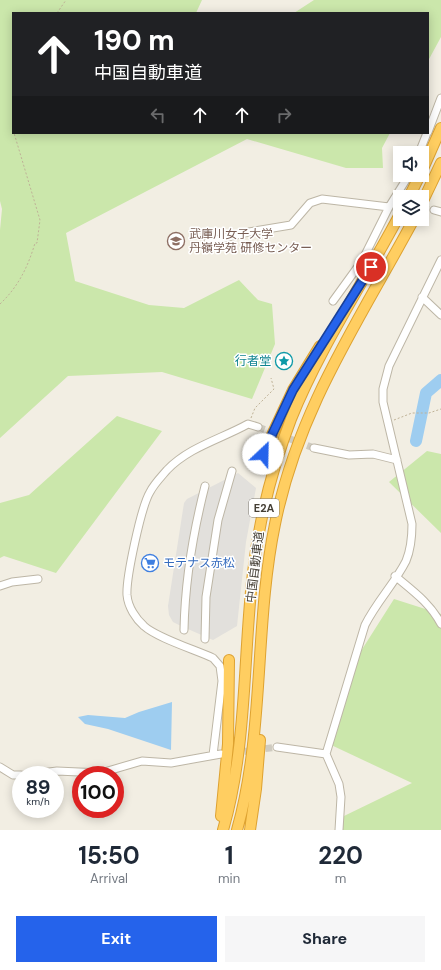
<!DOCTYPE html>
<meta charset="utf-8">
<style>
:root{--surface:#fff;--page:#f6f6f7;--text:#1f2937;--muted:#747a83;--accent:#2563eb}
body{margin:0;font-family:"DM Sans","Noto Sans JP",sans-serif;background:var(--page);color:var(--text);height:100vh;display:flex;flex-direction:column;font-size:15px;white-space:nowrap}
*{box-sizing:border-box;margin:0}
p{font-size:13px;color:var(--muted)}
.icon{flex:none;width:22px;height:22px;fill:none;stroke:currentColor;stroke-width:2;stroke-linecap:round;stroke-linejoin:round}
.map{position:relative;height:830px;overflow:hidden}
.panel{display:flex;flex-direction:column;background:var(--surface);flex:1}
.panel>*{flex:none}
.guide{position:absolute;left:12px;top:12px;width:417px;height:122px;border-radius:0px;box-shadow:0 2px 10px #0003;background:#202124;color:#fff;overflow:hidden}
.buttons{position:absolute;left:393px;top:146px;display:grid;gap:8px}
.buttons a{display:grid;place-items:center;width:36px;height:36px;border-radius:0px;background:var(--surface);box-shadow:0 2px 10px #0003;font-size:20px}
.speed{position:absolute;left:12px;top:766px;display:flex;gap:8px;font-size:20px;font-weight:700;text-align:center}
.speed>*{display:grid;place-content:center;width:52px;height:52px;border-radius:50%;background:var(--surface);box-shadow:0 2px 10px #0003;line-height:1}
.speed small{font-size:10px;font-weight:400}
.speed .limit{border:6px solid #d22;background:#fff;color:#111}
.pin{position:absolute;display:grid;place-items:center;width:34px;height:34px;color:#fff;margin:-17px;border:2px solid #fff;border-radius:50%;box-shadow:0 1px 4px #0007}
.me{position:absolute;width:44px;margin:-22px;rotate:24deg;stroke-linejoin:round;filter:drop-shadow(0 0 3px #0008)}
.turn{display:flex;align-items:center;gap:14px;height:84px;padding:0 16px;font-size:18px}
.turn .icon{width:52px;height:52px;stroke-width:2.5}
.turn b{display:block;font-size:28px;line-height:34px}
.lanes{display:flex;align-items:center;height:38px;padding:0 16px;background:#0003;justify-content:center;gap:20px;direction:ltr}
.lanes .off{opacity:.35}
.eta{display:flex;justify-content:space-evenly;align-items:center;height:68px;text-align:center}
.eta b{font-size:24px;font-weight:700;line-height:28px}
.primary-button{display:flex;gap:8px;margin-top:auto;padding:8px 16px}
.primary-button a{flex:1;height:46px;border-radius:0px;background:var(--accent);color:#fff;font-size:16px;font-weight:700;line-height:46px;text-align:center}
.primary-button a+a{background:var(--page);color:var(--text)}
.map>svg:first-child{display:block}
</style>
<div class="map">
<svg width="441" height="830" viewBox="0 0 441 830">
<rect width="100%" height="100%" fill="#f2eee3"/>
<path fill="#cbe7ab" d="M0 0H202L196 13H13V133H390L382 148 383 168H346L247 139 66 233 75 281 149 305 184 308 239 280 258 300 272 304 275 344 252 399 162 372 68 376 0 438V230L2 209 0 201Z
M314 0H441V37L428 61V13H294Z
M117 416 162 431 56 573 4 556 0 558V503L29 495Z
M427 451 441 454V533L389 482Z
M394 599 441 614V830H339L344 816 412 783 329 744 361 651Z"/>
<path fill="#e2e0dc" d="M238 473 256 488 246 542 237 626 213 640 181 626 173 622 169 615 168 606 184 503 187 499Z"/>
<path fill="#9ecdf0" d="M172 702 171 750 108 729 85 724 78 717 88 715 125 718 139 712Z"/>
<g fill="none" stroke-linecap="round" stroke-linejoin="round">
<path stroke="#9ecdf0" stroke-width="12" d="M416 441 426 393 441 380"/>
<path stroke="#cfcbc0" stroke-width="7" stroke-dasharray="7 3.5" stroke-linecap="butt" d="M389 207H400
M422 209 434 210
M258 427 314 448
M234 753 277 747"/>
<g stroke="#bdb6a6" stroke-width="9">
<path id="minor" d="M428 132 441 98
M419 153 427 133
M434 210 441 212
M208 242 249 232 291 225 310 203 322 199 389 207
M422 297 441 315
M333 301 362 261 389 207 409 175
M314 448 349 455 373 454 397 460
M395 576C413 591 430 603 441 624
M0 586 12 582 38 579
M184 630C185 581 193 533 205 486
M205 639 206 597 218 520 232 471
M277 747 326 754
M213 755 222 681 220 666 213 658C196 650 157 638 144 626 136 619 128 607 127 595 126 578 141 507 150 492 154 484 161 477 167 470 189 447 221 439 248 424L258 427
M0 767 13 775H21
M25 775 57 771 101 773 142 761 171 763 221 754
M339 830 341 797 339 784 326 754 365 625C377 601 395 583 406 561 411 549 412 537 412 524L383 402V389L389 366 441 260"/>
</g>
<g stroke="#dea231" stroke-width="12">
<path id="highway" d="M422 171 441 128
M409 197 420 175
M422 203 441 163
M263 454 293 390 320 346
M221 816 228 744 229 660
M223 830C252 730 240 624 261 522 268 487 278 453 291 419 320 347 364 282 400 214
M237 830C265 731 254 625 275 524 298 409 359 321 414 219
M250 830 256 789 260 740"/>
</g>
<path stroke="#bfb297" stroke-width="1" stroke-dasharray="2 2" stroke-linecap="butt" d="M57 13 66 0
M13 113V122
M0 304C18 287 28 267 35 243H37L40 220 14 133
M251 418 255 408 274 389 271 378
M394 420 412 413H429L441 409"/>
<use href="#minor" stroke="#fff" stroke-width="7"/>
<use href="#highway" stroke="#ffce61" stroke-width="10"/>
</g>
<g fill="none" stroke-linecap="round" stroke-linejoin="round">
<g stroke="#184099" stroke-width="10">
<path id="route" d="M263 454 293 390 371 267"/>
</g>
<use href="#route" stroke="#2563eb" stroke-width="7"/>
</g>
<defs>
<g id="university-ring" transform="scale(0.9)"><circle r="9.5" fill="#fff" stroke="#8d6e63" stroke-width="1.5"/><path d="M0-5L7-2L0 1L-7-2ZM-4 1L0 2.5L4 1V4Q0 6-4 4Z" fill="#8d6e63"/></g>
<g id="sight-ring" transform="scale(0.9)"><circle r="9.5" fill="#fff" stroke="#0f9aa8" stroke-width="1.5"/><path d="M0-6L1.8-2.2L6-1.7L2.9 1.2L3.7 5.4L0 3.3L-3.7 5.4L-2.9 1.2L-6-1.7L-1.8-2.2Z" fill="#0f9aa8"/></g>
<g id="supermarket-ring" transform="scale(0.9)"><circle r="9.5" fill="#fff" stroke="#3f7fe0" stroke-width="1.5"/><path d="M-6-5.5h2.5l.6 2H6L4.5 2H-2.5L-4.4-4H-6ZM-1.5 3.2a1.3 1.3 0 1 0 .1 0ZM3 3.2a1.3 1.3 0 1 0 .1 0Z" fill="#3f7fe0"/></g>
</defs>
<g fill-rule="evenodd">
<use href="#university-ring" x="176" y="241"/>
<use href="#sight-ring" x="284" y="361"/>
<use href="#supermarket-ring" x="150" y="563"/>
</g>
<g text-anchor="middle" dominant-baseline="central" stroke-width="3" stroke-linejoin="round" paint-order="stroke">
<rect fill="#fff" stroke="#7c7871" stroke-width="1" x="249" y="499" width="30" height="18" rx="3"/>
<g font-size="11" font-weight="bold" fill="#443e34">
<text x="264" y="508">E2A</text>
</g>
<g font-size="12" fill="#785e54" stroke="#fff" text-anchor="start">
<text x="189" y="234">武庫川女子大学<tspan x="189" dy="14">丹嶺学苑 研修センター</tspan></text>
</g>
<g font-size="12" fill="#0d838f" stroke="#fff" text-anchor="end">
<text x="271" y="361">行者堂</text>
</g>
<g font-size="12" fill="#366cbe" stroke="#fff" text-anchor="start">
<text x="163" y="563">モテナス赤松</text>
</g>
<g font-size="12" fill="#443e34" stroke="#fff">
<text transform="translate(255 567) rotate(-83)">中国自動車道</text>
</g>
</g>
</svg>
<div class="buttons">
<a><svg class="icon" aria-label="sound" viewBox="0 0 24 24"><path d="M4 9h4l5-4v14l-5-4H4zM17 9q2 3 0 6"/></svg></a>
<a><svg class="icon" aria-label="layers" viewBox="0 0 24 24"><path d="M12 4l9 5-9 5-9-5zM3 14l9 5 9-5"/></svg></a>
</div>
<div class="speed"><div>89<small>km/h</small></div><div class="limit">100</div></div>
<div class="pin" style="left:371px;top:267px;background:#d93025"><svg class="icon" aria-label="arrive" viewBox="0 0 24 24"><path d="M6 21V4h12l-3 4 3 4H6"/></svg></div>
<svg class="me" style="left:263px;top:454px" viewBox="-20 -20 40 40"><circle r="19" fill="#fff"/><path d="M0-13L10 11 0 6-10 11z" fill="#2563eb"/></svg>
<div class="guide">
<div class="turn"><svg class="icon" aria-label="ahead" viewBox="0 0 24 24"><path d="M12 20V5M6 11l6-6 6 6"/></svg><div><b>190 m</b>中国自動車道</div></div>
<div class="lanes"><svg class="icon off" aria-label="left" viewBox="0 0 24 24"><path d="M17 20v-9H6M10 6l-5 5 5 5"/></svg><svg class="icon" aria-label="ahead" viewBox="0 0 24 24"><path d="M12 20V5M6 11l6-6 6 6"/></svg><svg class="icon" aria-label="ahead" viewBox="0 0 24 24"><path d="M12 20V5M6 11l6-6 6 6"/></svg><svg class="icon off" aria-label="right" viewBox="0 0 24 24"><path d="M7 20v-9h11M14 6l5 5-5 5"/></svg></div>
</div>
</div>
<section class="panel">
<div class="eta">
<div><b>15:50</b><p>Arrival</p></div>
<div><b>1</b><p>min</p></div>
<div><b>220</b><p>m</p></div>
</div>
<div class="primary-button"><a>Exit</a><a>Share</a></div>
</section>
